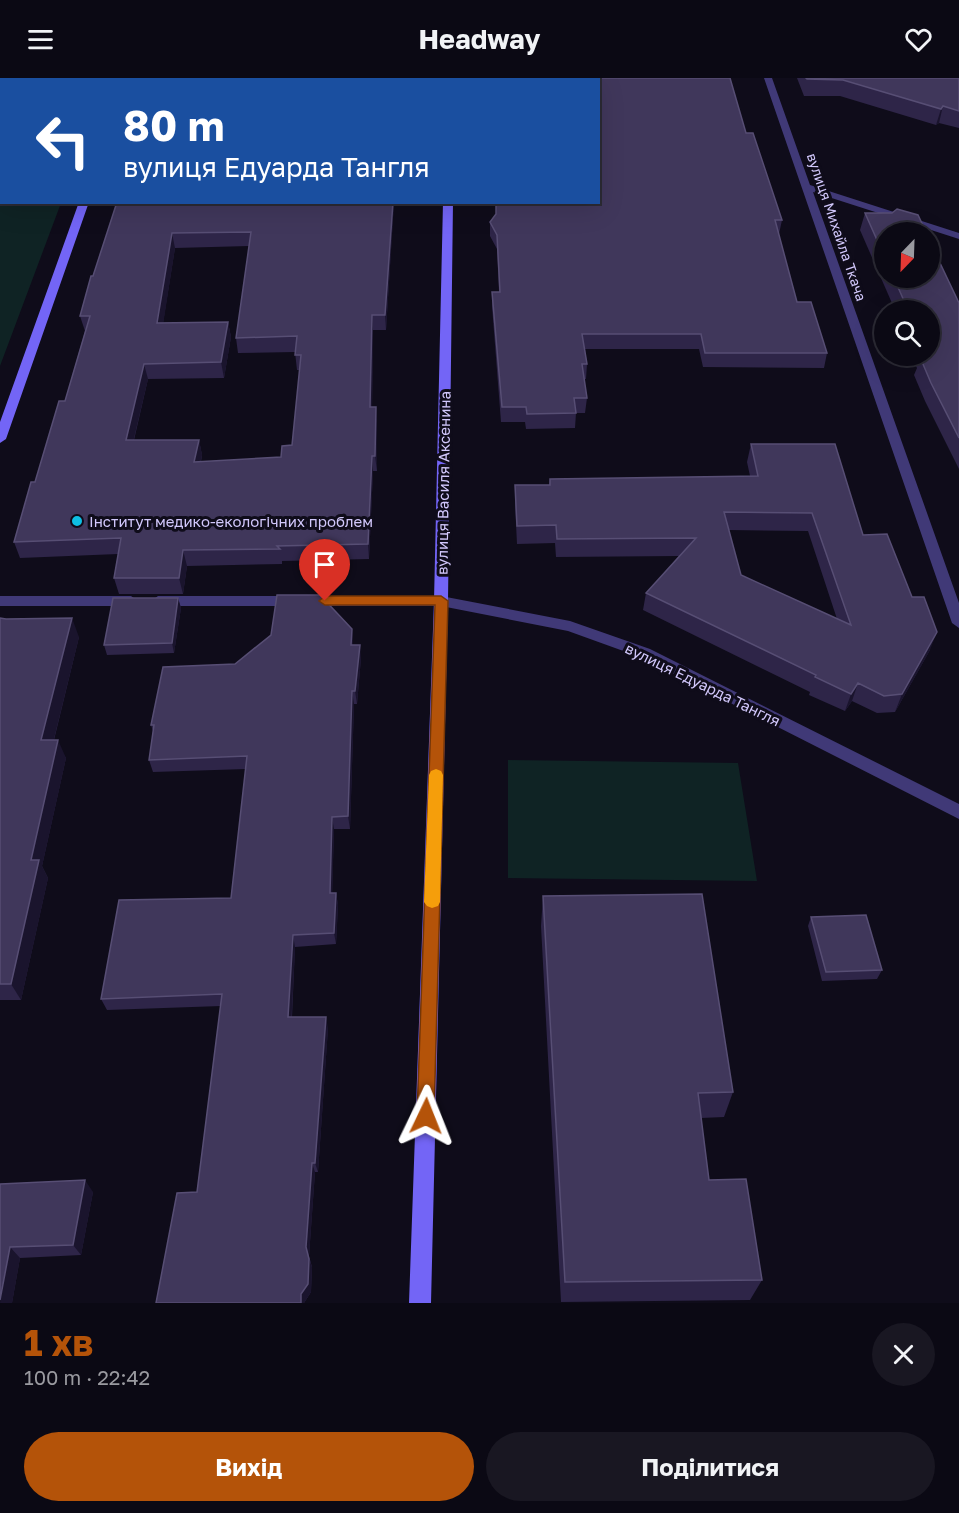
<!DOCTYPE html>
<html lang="uk">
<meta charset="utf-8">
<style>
:root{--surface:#0b0914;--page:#191722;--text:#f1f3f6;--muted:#9a9aa0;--line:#2b2a34;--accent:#b45309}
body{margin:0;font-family:"Golos Text",sans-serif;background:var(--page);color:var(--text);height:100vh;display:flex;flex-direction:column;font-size:22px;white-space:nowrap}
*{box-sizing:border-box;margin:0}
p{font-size:20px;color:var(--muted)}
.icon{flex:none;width:33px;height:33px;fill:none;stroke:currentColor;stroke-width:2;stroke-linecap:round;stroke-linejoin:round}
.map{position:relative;height:1225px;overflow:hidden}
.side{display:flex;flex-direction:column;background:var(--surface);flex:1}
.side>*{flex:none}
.hud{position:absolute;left:0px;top:0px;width:600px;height:126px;box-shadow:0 6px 24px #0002,0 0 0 2px var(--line);background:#1a4fa0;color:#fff;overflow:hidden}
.needle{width:39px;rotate:203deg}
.fabs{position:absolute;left:874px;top:144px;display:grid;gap:12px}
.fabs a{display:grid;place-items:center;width:66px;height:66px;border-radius:50%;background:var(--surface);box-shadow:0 6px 24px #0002,0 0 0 2px var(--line);font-size:30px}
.pin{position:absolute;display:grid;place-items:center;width:51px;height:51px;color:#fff;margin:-62px -26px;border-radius:50% 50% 50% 0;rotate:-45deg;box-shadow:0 0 6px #0007}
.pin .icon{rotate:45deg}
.me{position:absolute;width:66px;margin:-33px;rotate:2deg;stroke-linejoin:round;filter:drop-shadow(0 0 4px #0008)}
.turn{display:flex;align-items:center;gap:21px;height:126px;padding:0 24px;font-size:27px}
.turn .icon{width:78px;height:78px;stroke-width:2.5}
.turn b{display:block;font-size:42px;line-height:51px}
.round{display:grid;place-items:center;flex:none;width:63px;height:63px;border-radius:32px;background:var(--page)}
.summary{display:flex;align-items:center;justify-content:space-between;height:102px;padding:0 24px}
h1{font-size:36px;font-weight:700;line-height:45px;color:var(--accent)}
.cta{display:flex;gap:12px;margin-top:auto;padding:12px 24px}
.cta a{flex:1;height:69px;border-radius:36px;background:var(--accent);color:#fff;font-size:24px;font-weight:700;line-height:69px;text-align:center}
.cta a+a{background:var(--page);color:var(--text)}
header{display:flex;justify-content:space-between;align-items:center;height:78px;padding:0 24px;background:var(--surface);font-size:27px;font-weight:700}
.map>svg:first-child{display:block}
</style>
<header><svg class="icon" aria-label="menu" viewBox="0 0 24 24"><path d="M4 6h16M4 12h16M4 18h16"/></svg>Headway<svg class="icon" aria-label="heart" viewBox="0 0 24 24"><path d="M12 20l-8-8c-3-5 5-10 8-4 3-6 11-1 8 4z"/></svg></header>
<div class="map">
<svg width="959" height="1225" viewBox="0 0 959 1225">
<rect width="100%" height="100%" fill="#0f0c1a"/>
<path fill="#0f2324" d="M0 99 2 124 61 125 0 288Z
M508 682 738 685 757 803 508 800Z"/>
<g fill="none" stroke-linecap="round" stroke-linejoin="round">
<path fill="#403977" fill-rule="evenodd" d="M0 84H2V90H0Z"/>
<path fill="#403977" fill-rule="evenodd" d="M764 0H772L810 107 959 155V161L813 114 959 525V550L952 545Z
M0 518H131L138 523 131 528H0Z
M158 518H441L570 543 650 571 959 726V741L640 579 568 553 441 528H158L151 523Z"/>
<path fill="#7365f6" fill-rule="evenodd" d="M124 0H132L123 2Z
M447 0H455V2H447Z
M79 124H89L6 361 0 365V344Z
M443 124H453L448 523 431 1225H409L434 523Z"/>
</g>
<path fill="#2e2548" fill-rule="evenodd" d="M0 0H97L96 2H2V73H0Z
M497 0H730L746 55 782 142 779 156H778L797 224 827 275 824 290 703 289 699 271H585L587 286 586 301H584L587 320 585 335H576L575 350 526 351 525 344H501L492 228V214H499L497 171 490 158V144L496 136V124H598V2H497Z
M797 0H959V50L939 45 936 47 840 18H804Z
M117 124H394L386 252H373L372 329 377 344V393H373L369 481 282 483V486L187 488 183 516H119L114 500 118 476 20 480 14 464 35 404 65 323 85 253 80 238ZM249 168 236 260 238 275 295 274 297 292H300L292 367 281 379 201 384 202 377 199 362H134L148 301 224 300 231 259 228 244 163 245 175 170Z
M865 135 885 154V200H930L959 225V391L925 323 914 297 917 290 911 278H930V232H895L860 152Z
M751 366 863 457 930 572 895 634 877 635 852 623 845 633 809 617 810 614 643 532 646 515 679 478 556 479 555 465 517 466 515 425V407H549L550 401 750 398 747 384ZM729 452 808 453 837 541 741 497Z
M178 520 181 530 174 575 107 577 104 567Z
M0 540 79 559 54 662 66 680 42 788 48 800 21 922H0Z
M352 551 353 567 361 580 357 626H354L350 751H334L332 815H336L338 827 336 866 295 869 292 939 328 950 318 1094H315L309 1178 312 1189 311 1214 304 1225H156L197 1114 221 928 107 932 101 921 231 820 246 691 153 694 149 682 153 653 151 647 235 586Z
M543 818 733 1014 724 1039 701 1040 709 1102 762 1202 750 1222 561 1224 541 848Z
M811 839 882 892 877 901 822 903 808 848Z
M0 1106 93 1114 81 1177 20 1180 12 1225Z"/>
<path fill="#1a142d" d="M87 0H97L96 2H86Z
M943 28 939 45 936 47 941 31Z
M393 124H394L386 252 385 237Z
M172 155 175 170 161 260 157 245Z
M372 237 373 252 372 344 370 329Z
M228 244 231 259 224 300 221 284Z
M144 286 148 301 130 377 126 362Z
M376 329 377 344V393L375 378Z
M199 362 202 377 197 399 194 384Z
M372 378 373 393 369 481 368 466Z
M183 472 187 488 183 516 179 500Z
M178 520 181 530 174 575 172 565Z
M72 540 79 559 49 681 41 662Z
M352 551 353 565 352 580 351 567Z
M937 554 930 572 895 634 902 616Z
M360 567 361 580 357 626 355 613Z
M858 605 852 623 845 633 851 616Z
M352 613 354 626 350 751 348 738Z
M58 662 66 680 42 788 48 800 21 922 11 906 31 782Z
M332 739 334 751 332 827 330 815Z
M336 815 338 827 336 866 334 855Z
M293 857 295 869 291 950 288 939Z
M326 939 328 950 318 1094 315 1085Z
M312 1085 315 1094 309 1178 306 1169Z
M85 1102 93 1114 81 1177 73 1167Z
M10 1169 20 1180 12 1225H0Z
M309 1181 312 1189 311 1214 304 1225H301V1216Z"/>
<path fill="#40375b" stroke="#574e74" stroke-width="1.5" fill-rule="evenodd" d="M0 0H87L86 2H2V57H0Z
M147 0H407V2H146Z
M498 0H730L746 55H753L782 142H775L797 224H811L827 275H705L701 256H582L587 286H582L587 320H574L576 335 527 336 526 329H502L492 214H500L497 157 490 144 496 136V124H598V2H498Z
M806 0H959V33L943 28 941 31 843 2 807 1Z
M117 124H393L385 237H372L370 329H376L375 378H372L368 466 277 468 280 471 183 472 179 500H114L121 460 14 464 31 404H35L59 323H65L90 238H80L91 198H93ZM251 154 236 260 297 258 295 277H301L292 367 282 368 281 379 194 384 199 362H126L144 286 221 284 228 244 157 245 172 155Z
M897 131 918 137 926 154H885V180L865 135H892Z
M930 164 959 225V360L931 305 920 279H926L925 278H930V232H908L894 200H930Z
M751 366H835L863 457 887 456 912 519H924L937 554 902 616 884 618 858 605 851 616 815 599 816 597 646 515 696 460 557 461 556 447 517 448 515 407H550V401L758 398ZM724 434 812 435 851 547 741 497Z
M277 517H320L352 551 351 567H360L355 613H352L348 738 332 739 330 815H336L334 855 293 857 288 939H326L315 1085H312L306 1169 309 1181 308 1206 301 1216V1225H156L177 1115 197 1114 222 916 101 921 119 822 231 820 247 678 149 682 154 647H151L163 589 235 586 271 557Z
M113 520H178L172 565 104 567Z
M0 540 6 541 72 540 41 662H58L31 782H39L11 906H0Z
M702 816 733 1014 698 1015 709 1102 746 1101 762 1202 565 1204 543 818Z
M866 837 882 892 826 894 811 839Z
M85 1102 73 1167 10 1169 0 1222V1106Z"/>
<path fill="#b45309" stroke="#753606" stroke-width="1.5" d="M325 518H441L448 523 434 1038 432 1044 426 1046 419 1044 417 1038 435 527H325L319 523Z"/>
<path fill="#f59e0b" d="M436 691 441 693 443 697 440 824 438 828 432 830 427 828 424 824 429 697 431 693Z"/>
<circle fill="#0ebfe3" stroke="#0f0c1a" stroke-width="2" cx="77" cy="443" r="6"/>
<g text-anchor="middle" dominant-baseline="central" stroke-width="6" stroke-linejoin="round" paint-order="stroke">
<g font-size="14" fill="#d2c8fc" stroke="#0f0c1a">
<text transform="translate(837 149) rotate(71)">вулиця Михайла Ткача</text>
</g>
<g font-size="15" fill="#d2c8fc" stroke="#0f0c1a">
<text transform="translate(443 405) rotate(-89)">вулиця Василя Аксенина</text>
<text transform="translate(703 606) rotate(26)">вулиця Едуарда Тангля</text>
</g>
<g font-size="15" fill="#d2c8fc" stroke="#0f0c1a" text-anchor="start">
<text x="89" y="443">Інститут медико-екологічних проблем</text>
</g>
</g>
</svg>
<div class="fabs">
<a><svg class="needle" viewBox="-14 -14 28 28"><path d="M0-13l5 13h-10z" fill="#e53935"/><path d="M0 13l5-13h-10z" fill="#9a9aa0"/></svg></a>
<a><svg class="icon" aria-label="search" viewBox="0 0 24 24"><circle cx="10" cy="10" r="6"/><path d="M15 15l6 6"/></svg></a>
</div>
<div class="pin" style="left:325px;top:523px;background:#d93025"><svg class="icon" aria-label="arrive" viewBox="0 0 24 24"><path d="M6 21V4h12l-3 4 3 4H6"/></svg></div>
<svg class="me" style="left:426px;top:1038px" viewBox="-20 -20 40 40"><path d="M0-17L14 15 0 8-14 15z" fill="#b45309" stroke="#fff" stroke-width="4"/></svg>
<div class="hud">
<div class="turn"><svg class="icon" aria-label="left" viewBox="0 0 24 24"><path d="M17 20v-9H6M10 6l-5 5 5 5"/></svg><div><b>80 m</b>вулиця Едуарда Тангля</div></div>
</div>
</div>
<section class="side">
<div class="summary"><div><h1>1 хв</h1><p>100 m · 22:42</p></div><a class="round"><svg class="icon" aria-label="close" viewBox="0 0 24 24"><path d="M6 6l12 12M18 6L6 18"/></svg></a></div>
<div class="cta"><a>Вихід</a><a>Поділитися</a></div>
</section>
